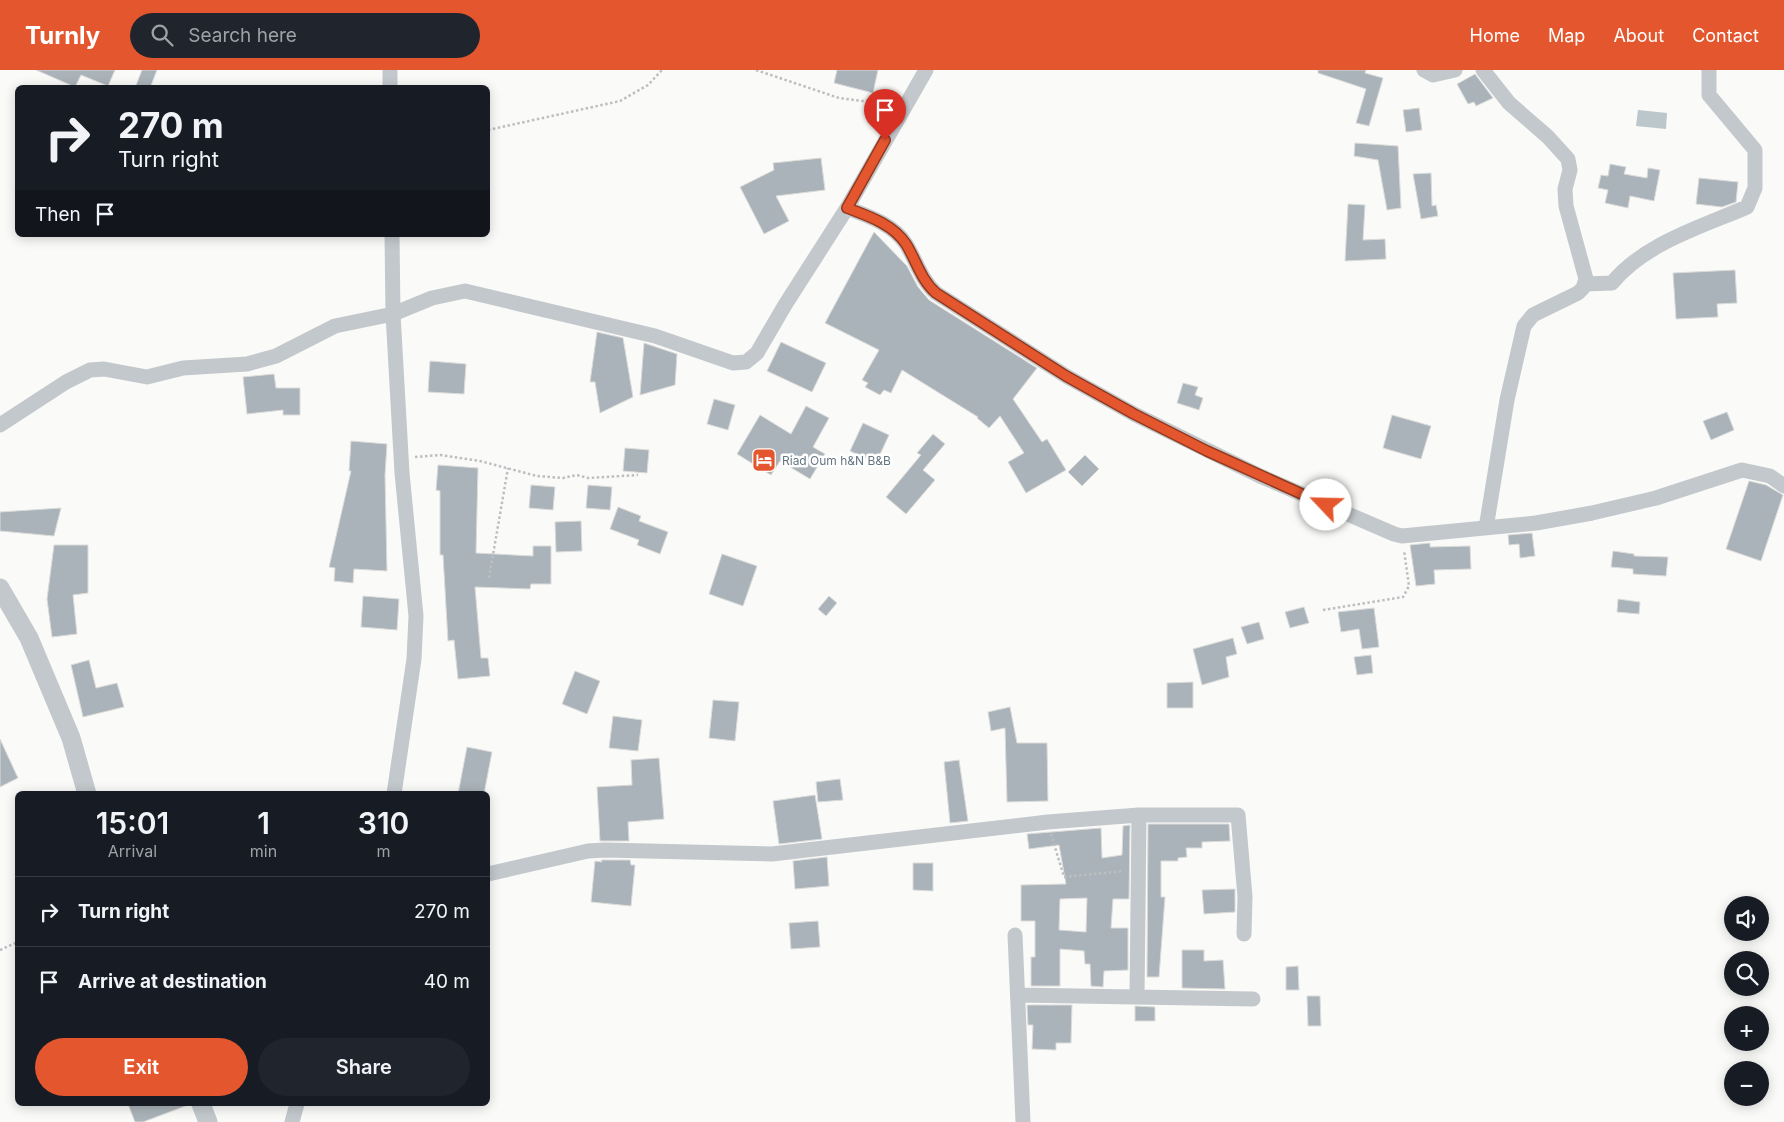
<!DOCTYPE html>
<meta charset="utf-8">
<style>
:root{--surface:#171b24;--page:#20242c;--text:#f1f3f6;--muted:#9ea1a6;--line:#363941;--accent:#e4572e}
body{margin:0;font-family:Inter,sans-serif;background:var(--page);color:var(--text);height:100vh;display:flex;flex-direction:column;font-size:19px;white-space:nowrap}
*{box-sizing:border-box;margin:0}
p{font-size:16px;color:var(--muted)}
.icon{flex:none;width:28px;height:28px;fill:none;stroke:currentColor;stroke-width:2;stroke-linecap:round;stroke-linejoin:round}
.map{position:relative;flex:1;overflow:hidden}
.sheet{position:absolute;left:15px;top:721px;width:475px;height:315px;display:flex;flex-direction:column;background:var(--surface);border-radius:8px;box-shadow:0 2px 12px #0003}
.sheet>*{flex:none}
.hud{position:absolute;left:15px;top:15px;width:475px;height:152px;border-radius:8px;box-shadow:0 2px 12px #0003;background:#171b24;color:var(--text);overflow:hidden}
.tools{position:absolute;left:1724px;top:826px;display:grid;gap:10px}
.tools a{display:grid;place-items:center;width:45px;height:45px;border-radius:50%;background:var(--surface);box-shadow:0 2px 12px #0003;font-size:25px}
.pin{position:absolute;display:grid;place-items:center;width:42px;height:42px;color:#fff;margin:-51px -21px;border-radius:50% 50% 50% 0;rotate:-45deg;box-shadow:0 0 5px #0007}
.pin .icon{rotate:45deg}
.me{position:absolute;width:55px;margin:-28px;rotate:294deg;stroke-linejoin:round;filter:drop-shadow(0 0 4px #0008)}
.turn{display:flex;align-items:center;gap:18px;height:105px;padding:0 20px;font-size:22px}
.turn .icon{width:65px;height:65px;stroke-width:2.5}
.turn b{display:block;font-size:35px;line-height:42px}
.then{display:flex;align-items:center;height:48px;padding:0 20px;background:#0003;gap:10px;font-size:19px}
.eta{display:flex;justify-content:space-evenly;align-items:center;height:85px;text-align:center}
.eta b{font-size:30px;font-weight:600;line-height:35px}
.primary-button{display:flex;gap:10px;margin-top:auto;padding:10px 20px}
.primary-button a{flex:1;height:58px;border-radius:30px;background:var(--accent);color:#fff;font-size:20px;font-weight:600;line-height:58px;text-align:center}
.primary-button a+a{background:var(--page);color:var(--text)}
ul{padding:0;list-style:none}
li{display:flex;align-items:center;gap:15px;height:70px;padding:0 20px;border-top:1px solid var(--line)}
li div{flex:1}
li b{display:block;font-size:19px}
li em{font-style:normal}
header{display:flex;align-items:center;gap:30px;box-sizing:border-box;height:70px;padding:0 25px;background:var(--accent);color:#fff}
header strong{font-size:24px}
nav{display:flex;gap:28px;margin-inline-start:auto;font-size:18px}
.search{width:350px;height:45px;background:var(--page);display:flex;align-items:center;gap:12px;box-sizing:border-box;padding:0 18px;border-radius:28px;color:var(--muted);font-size:19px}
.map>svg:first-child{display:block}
</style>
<header>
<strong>Turnly</strong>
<div class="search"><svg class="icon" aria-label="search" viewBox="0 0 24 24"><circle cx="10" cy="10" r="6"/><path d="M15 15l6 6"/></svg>Search here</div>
<nav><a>Home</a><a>Map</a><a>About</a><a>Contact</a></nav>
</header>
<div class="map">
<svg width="1784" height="1052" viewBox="0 0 1784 1052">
<rect width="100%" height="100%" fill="#fafaf8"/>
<path fill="#bbc7cb" d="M1638 40 1667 43 1666 59 1636 56Z"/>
<path fill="#aab3b9" stroke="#dcdcda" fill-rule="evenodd" d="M36 0H115L108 16 81 5 75 17Z
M142 0H157L150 18H135Z
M837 0H878L873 23 834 13Z
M1318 0H1366L1365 3 1383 8 1369 56 1356 53 1366 19 1318 3Z
M1475 4 1493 28 1476 36 1474 32 1468 34 1457 14Z
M1419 38 1422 60 1406 62 1403 40Z
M1355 73 1398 76 1401 138 1387 140 1378 90 1354 86Z
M821 88 825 120 776 126 789 151 764 164 740 117 774 100 773 93Z
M1610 94 1626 97 1624 104 1647 108 1648 98 1660 100 1654 131 1630 126 1628 138 1605 133 1608 120 1598 118 1601 105 1608 106Z
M1431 103 1432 136 1436 135 1438 146 1421 149 1413 104Z
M1699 108 1738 112 1736 132 1722 137 1696 134Z
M1348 134 1365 135 1363 170 1385 169 1386 189 1345 191Z
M874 162 907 196 918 217 929 230 1037 298 1013 329 1042 372 1047 369 1066 400 1026 423 1008 392 1024 383 1000 346 989 358 977 348 978 347 902 300 891 323 884 320 880 325 865 317 868 313 862 310 879 280 825 253Z
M1735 200 1737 233 1717 234 1718 247 1676 249 1673 203Z
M597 262 623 268 633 327 600 343 595 312H590Z
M781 272 826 293 812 322 767 301Z
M644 273 677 284 675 315 640 325Z
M430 291 466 294 464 324 428 322Z
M274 304 276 318H300V345H283V340L247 344 243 307Z
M1183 313 1198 317 1195 325 1203 328 1199 340 1177 333Z
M714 329 735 335 728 360 707 354Z
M806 336 829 348 813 377 825 384 810 409 780 391 771 405 737 384 760 345 791 364Z
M1727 342 1734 360 1711 370 1703 351Z
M1392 345 1431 356 1421 389 1383 378Z
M863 353 889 365 876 393 850 381Z
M933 364 945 374 923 400 935 410 906 444 886 427 921 385 917 383Z
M351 371 387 374 385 405 387 501 354 499 353 513 334 511 335 498 329 497 351 401H349Z
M625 378 649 380 647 403 623 401Z
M1085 385 1099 399 1082 416 1068 402Z
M438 395 478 398 476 483 533 486V476H551V514H531L530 519 475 517 481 588H488L490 606 458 609 454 570 448 571 443 485H440V421L436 420Z
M1749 411 1766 415 1783 425 1761 491 1726 479Z
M531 415 555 417 553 440 529 438Z
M588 415 612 417 610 440 586 438Z
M618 437 641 446 639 451 668 462 660 484 637 475 639 470 610 459Z
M61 438 54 466 0 461V442Z
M581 451 582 481 556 482 555 452Z
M1532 463 1535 486 1520 488 1519 474 1509 475 1508 465Z
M1430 473V477L1470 476 1471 499 1434 500 1435 514 1416 516 1410 475Z
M54 475H88V523L73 525 77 564 52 567 47 529Z
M1613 481 1634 484V486L1668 487 1666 506 1633 504V499L1611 497Z
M722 484 757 496 743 536 709 524Z
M363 526 399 529 397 560 361 557Z
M829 526 837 533 826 546 818 539Z
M1618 529 1640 532 1639 544 1617 542Z
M1304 537 1309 553 1290 558 1285 542Z
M1374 538 1379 577 1362 579 1359 559 1341 562 1338 542Z
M1259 552 1264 569 1247 574 1241 557Z
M1233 568 1237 584 1226 587 1229 607 1202 615 1193 579Z
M1371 585 1373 603 1357 605 1354 587Z
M89 590 96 618 117 613 124 637 83 647 71 595Z
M575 601 600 611 587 644 562 634Z
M1193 612V638H1167V613Z
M713 630 739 632 735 671 709 668Z
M1010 637 1017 673H1047L1048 731 1007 732 1005 658 991 661 988 642Z
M613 646 642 650 638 681 609 678Z
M0 669 18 708 0 717Z
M467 677 492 682 484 724H458Z
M659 688 664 749 628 752 629 771H600L597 717 632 715 631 690Z
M959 690 968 751 950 753 944 692Z
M840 709 843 730 818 732 816 712Z
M815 725 822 769 779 774 773 731Z
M1148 754H1229L1230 771 1202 772V778H1186L1187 787 1178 788V791H1161V827H1165L1159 907H1147Z
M1130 755 1129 829H1113L1111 858H1128V900L1104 901 1103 917 1091 916 1090 894H1085L1084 881 1060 879V916H1031V887H1035V851H1021V815L1066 814 1059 775 1029 779 1027 764 1101 758 1102 788 1122 785 1123 756ZM1087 828 1086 862 1059 860 1060 829Z
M827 787 829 816 795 819 793 791Z
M601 790H630L631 795H635L631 836 591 832 595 791 602 792Z
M913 793H933V821L913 820Z
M1235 819V842L1204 844 1202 820Z
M818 851 820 877 791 879 789 853Z
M1182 880H1204V891L1223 890 1225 919 1182 918Z
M1298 896 1299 920H1286V897Z
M1307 926H1320L1321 956H1308Z
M1027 935H1072L1071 973H1056V980L1032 979 1033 955H1028Z
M1135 936 1155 937V951H1135Z
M128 1034H188V1035L143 1052H135Z"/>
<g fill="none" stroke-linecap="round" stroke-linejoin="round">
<path stroke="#bbbfc2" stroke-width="2.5" stroke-dasharray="2.5 2.5" stroke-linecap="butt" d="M756 0 839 28 862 31 894 28
M488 60 620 31 648 15 662 0
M415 387 440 385 480 391 537 406 563 408 577 405 588 408 638 405
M489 508 508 398
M1323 540 1403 527 1409 516 1404 480
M1051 764 1064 807 1123 801
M0 880 18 872"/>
<path stroke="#c3c8cc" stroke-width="15" d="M390 0V18
M1424 0 1433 5 1455 0
M1483 0 1509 33 1548 67 1568 89 1570 100 1565 119 1566 136 1586 209 1583 218 1578 223 1533 245 1524 256 1507 330 1486 458
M847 138 926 0
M392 165 393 244 402 403 416 546 414 589 394 724
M1586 214 1612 213C1645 173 1701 157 1747 137L1755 118V80L1709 25V0
M0 355 66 312 90 300 104 299 147 307 183 298 247 294 276 286 335 256 393 244 432 228 465 221 655 266 733 293 746 292 757 283 785 235 847 138C868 146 893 154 906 174 916 190 921 210 936 223L1066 306 1134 344 1260 406 1394 464 1402 466 1536 453 1592 443 1656 428 1742 400 1770 406 1784 416
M488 804 588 781 605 780 772 784 1048 752 1139 745H1238L1245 827 1244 864
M1015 865 1023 1052
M1018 925 1253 929
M1137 927 1139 745
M292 1052 297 1034"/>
<path stroke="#c3c8cc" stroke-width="19" d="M0 518 29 568 71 668 87 724
M201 1034 208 1052"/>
</g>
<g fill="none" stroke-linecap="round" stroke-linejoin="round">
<g stroke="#94391e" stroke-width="12">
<path id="route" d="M885 70 847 138C868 146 893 154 906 174 916 190 921 210 936 223L1066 306 1134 344 1207 381 1326 435"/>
</g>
<use href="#route" stroke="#e4572e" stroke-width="9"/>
</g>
<defs>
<g id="hotel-square" transform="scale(1.25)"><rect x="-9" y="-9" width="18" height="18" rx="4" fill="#e4572e" stroke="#fff"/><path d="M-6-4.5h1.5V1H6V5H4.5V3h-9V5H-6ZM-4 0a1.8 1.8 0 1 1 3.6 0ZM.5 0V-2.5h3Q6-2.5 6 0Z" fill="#fff"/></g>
</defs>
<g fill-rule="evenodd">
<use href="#hotel-square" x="764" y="390"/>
</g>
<g text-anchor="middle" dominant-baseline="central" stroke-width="5" stroke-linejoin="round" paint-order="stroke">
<g font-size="12" fill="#657683" stroke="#fff" text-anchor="start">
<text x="782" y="390">Riad Oum h&amp;N B&amp;B</text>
</g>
</g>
</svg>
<div class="tools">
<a><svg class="icon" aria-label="sound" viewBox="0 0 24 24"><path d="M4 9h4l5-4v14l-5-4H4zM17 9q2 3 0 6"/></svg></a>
<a><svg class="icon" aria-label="search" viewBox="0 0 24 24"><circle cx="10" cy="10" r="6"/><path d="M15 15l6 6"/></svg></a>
<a>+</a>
<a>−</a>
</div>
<div class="pin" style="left:885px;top:70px;background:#d93025"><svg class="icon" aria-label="arrive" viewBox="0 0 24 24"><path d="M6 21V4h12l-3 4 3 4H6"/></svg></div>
<svg class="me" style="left:1326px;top:435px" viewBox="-20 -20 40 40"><circle r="19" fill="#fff"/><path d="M0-13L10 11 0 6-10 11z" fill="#e4572e"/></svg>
<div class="hud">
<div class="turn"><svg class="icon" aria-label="right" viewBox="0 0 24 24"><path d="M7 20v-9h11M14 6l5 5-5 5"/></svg><div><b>270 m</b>Turn right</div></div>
<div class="then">Then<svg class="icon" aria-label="arrive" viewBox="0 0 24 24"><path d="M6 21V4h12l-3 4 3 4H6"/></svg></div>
</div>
<section class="sheet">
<div class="eta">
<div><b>15:01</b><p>Arrival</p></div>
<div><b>1</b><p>min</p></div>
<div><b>310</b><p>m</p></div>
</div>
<ul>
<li><svg class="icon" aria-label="right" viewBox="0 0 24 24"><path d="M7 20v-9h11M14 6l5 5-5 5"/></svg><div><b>Turn right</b></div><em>270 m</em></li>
<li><svg class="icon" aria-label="arrive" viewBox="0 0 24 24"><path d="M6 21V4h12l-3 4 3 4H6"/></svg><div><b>Arrive at destination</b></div><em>40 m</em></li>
</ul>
<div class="primary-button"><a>Exit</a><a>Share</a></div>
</section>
</div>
